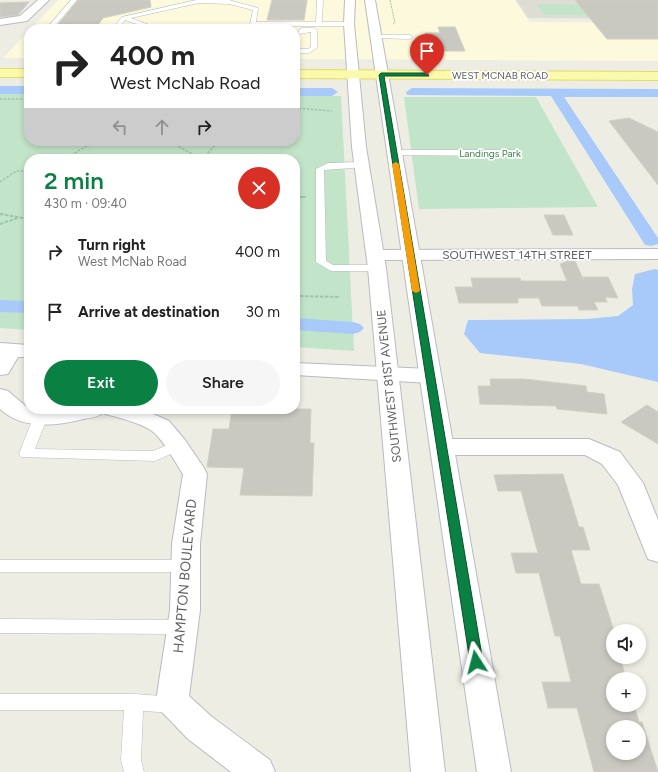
<!DOCTYPE html>
<meta charset="utf-8">
<style>
:root{--surface:#fff;--page:#f6f6f6;--text:#222;--muted:#767676;--accent:#0b8043}
body{margin:0;font-family:Figtree,sans-serif;background:var(--page);color:var(--text);height:100vh;display:flex;flex-direction:column;font-size:15px;white-space:nowrap}
*{box-sizing:border-box;margin:0}
p{font-size:13px;color:var(--muted)}
.icon{flex:none;width:22px;height:22px;fill:none;stroke:currentColor;stroke-width:2;stroke-linecap:round;stroke-linejoin:round}
.map{position:relative;flex:1;overflow:hidden}
.details{position:absolute;left:24px;top:154px;width:276px;height:260px;display:flex;flex-direction:column;background:var(--surface);border-radius:16px;box-shadow:0 2px 6px #0003}
.details>*{flex:none}
.top-card{position:absolute;left:24px;top:24px;width:276px;height:122px;border-radius:16px;box-shadow:0 2px 6px #0003;background:#fff;color:var(--text);overflow:hidden}
.fabs{position:absolute;left:606px;top:624px;display:grid;gap:8px}
.fabs a{display:grid;place-items:center;width:40px;height:40px;border-radius:50%;background:var(--surface);box-shadow:0 2px 6px #0003;font-size:20px}
.pin{position:absolute;display:grid;place-items:center;width:34px;height:34px;color:#fff;margin:-41px -17px;border-radius:50% 50% 50% 0;rotate:-45deg;box-shadow:0 0 4px #0007}
.pin .icon{rotate:45deg}
.me{position:absolute;width:44px;margin:-22px;rotate:351deg;stroke-linejoin:round;filter:drop-shadow(0 0 3px #0008)}
.turn{display:flex;align-items:center;gap:14px;height:84px;padding:0 20px;font-size:18px}
.turn .icon{width:52px;height:52px;stroke-width:2.5}
.turn b{display:block;font-size:28px;line-height:34px}
.lanes{display:flex;align-items:center;height:38px;padding:0 20px;background:#0003;justify-content:center;gap:20px;direction:ltr}
.lanes .off{opacity:.35}
.round{display:grid;place-items:center;flex:none;width:42px;height:42px;border-radius:21px;background:var(--page)}
.overview{display:flex;align-items:center;justify-content:space-between;height:68px;padding:0 20px}
h1{font-size:24px;font-weight:600;line-height:30px;color:var(--accent)}
.cta{display:flex;gap:8px;margin-top:auto;padding:8px 20px}
.cta a{flex:1;height:46px;border-radius:24px;background:var(--accent);color:#fff;font-size:16px;font-weight:600;line-height:46px;text-align:center}
.cta a+a{background:var(--page);color:var(--text)}
ul{padding:0;list-style:none}
li{display:flex;align-items:center;gap:12px;height:60px;padding:0 20px}
li div{flex:1}
li b{display:block;font-size:15px}
li em{font-style:normal}
.map>svg:first-child{display:block}
</style>
<div class="map">
<svg width="658" height="772" viewBox="0 0 658 772">
<rect width="100%" height="100%" fill="#eeede4"/>
<path fill="#fcf9dc" d="M58 0H515L530 22 648 23 658 34V61L295 59V29H31Z
M29 31V58H3Z"/>
<path fill="#deddd3" d="M516 0H658V19L528 18Z"/>
<path fill="#c2e4c8" d="M537 4 585 5 593 15H544Z
M0 94H29V141H295V95L341 96 354 351 295 347V159H29V330L0 328Z
M404 97H536L598 207 419 209Z"/>
<path fill="#a8cafa" d="M655 269 658 270V382L581 364 480 353 464 334 468 320 587 319 618 316 633 305 632 289 635 274Z"/>
<g fill="none" stroke-linecap="round" stroke-linejoin="round">
<path fill="#a8cafa" fill-rule="evenodd" d="M0 86H29V94H0Z
M295 88H332L338 92 332 96H295Z
M412 88 658 89V97H564L658 238V244L651 246 645 245 551 96 407 95 406 92Z
M0 300 29 301V313L0 312Z
M295 318 353 322 360 324 364 328 360 332 353 334 295 330Z"/>
</g>
<path fill="#c9c8c1" stroke="#d2d0c3" fill-rule="evenodd" d="M78 0H150L151 7 103 18 95 29H54Z
M272 0H307L304 20H267Z
M575 0H658V39H607Z
M29 2 18 15 0 17V3Z
M438 27H455L465 51H431L425 33H440Z
M629 118 658 132V185L609 121Z
M544 215H564L573 235H553Z
M568 261H575L584 281 583 277H608L618 298 605 297 607 302H594L598 310H579L578 306H542L539 298H518V303H459L455 287H473L471 278H520L521 281H567L560 264Z
M490 379H524L586 386 587 392 604 394 607 414 557 409 556 406 480 404 478 386H491Z
M647 405 658 412V444L621 422Z
M232 409H311L310 443H314L312 496 240 495 244 468 207 467 213 429H229Z
M563 474 579 527H583L590 550H571L581 584H599L614 631H612L613 657H620L626 679H613V705H634L639 722H642L658 772H594L577 708H548L542 682H571L560 636H555L539 573H516L511 553H538L521 491H498L494 475ZM613 727H639V753H613Z"/>
<g fill="none" stroke-linecap="round" stroke-linejoin="round">
<g stroke="#b9bbc0" stroke-width="1">
<path id="service" d="M71 0H77L52 29H46Z
M196 0H229L258 8 256 22H316L317 0H323L322 22H349L352 24 349 26H256L255 29H249L253 10 229 4 199 3 131 18 160 29H151L125 20 118 29H112L122 17Z
M302 28H314L317 30V48L309 53H295V49H308L311 47V32L299 34V30Z
M375 35H410L413 37 410 39 373 38V36Z
M394 150H515L519 153 515 156 391 155 390 153Z
M362 162 366 165 365 167 324 170 326 261 333 265H377L382 268 377 271H331L316 262V169L328 163Z
M40 414 45 415 47 418 35 449 153 451 172 443H182L184 446 182 449 155 461 21 457 19 454 33 418 35 415Z
M0 560H186L192 562 194 566 192 570 186 572H0Z
M0 619 182 620 188 622 191 627 188 632 182 634 0 633Z
M0 694H134L175 697 182 699 185 705 182 711 175 713 143 711 141 760 144 772H124L121 760 124 710H0Z"/>
</g>
<g stroke="#b9bbc0" stroke-width="2">
<path id="minor" d="M38 0H49L27 21 0 25V19L20 16Z
M658 249V259L376 260 370 259 367 255 370 251 376 250Z
M0 343 29 345V357H18L8 374 0 375Z
M295 363 430 369 438 371 441 376 438 381 430 383 295 375Z
M0 389 8 391 29 409 44 411 67 409 144 410 169 421 185 440 204 468 207 474 200 544V610L189 696 212 717 270 760 275 772H231L188 739 161 711 156 701 170 610 172 544 183 474C175 462 163 439 152 431 138 422 120 418 105 414L104 412C99 417 90 418 83 419 56 426 22 430 0 409Z
M442 439H589L620 452 643 483 658 520V562L648 559 618 485 602 464 585 455H442L434 453 430 447 434 441Z"/>
</g>
<g stroke="#b9bbc0" stroke-width="2">
<path id="tertiary" d="M345 0H355L354 24 366 147 386 268 445 772H411L368 268 352 147 344 24Z
M365 0H375L511 772H477Z"/>
</g>
<g stroke="#e9d962" stroke-width="2">
<path id="primary" d="M0 69H29V77H0Z
M295 70 658 72V80L295 78Z"/>
</g>
<path stroke="#9cc4ae" stroke-width="1" stroke-dasharray="2 1" stroke-linecap="butt" d="M390 0 395 23 393 24"/>
<path stroke="#9cc4ae" stroke-width="1.5" stroke-dasharray="2.5 1.5" stroke-linecap="butt" d="M0 99H29
M295 108 332 111
M168 141 202 159
M87 146V143L92 141
M64 159 87 146 113 141
M202 159 219 141
M0 182 16 171H29
M295 197H306"/>
<path stroke="#9cc4ae" stroke-width="2" stroke-dasharray="3.5 1.5" stroke-linecap="butt" d="M295 197H306
M0 214 29 219
M0 224 18 218
M295 296 339 297"/>
<use href="#service" fill="#fff" fill-rule="evenodd"/>
<use href="#minor" fill="#fff" fill-rule="evenodd"/>
<use href="#tertiary" fill="#fff" fill-rule="evenodd"/>
<use href="#primary" fill="#fafaad" fill-rule="evenodd"/>
</g>
<path fill="#0b8043" stroke="#07532c" d="M427 73 429 76H384L483 662 481 666 476 668 472 666 470 662 379 75 381 73Z"/>
<path fill="#f59e0b" d="M396 162 399 164 420 291 416 293 412 291 392 164Z"/>
<g text-anchor="middle" dominant-baseline="central" stroke-width="3.5" stroke-linejoin="round" paint-order="stroke">
<g font-size="10" fill="#5c5f64" stroke="#fff">
<text x="500" y="75">WEST MCNAB ROAD</text>
</g>
<g font-size="10" fill="#3b854a" stroke="#fff">
<text x="490" y="153">Landings Park</text>
</g>
<g font-size="12" fill="#5c5f64" stroke="#fff">
<text x="517" y="255">SOUTHWEST 14TH STREET</text>
<text transform="translate(389 386) rotate(-96)">SOUTHWEST 81ST AVENUE</text>
</g>
<g font-size="14" fill="#5c5f64" stroke="#fff">
<text transform="translate(185 576) rotate(-85)">HAMPTON BOULEVARD</text>
</g>
</g>
</svg>
<div class="fabs">
<a><svg class="icon" aria-label="sound" viewBox="0 0 24 24"><path d="M4 9h4l5-4v14l-5-4H4zM17 9q2 3 0 6"/></svg></a>
<a>+</a>
<a>−</a>
</div>
<div class="pin" style="left:427px;top:75px;background:#d93025"><svg class="icon" aria-label="arrive" viewBox="0 0 24 24"><path d="M6 21V4h12l-3 4 3 4H6"/></svg></div>
<svg class="me" style="left:476px;top:662px" viewBox="-20 -20 40 40"><path d="M0-17L14 15 0 8-14 15z" fill="#0b8043" stroke="#fff" stroke-width="4"/></svg>
<div class="top-card">
<div class="turn"><svg class="icon" aria-label="right" viewBox="0 0 24 24"><path d="M7 20v-9h11M14 6l5 5-5 5"/></svg><div><b>400 m</b>West McNab Road</div></div>
<div class="lanes"><svg class="icon off" aria-label="left" viewBox="0 0 24 24"><path d="M17 20v-9H6M10 6l-5 5 5 5"/></svg><svg class="icon off" aria-label="ahead" viewBox="0 0 24 24"><path d="M12 20V5M6 11l6-6 6 6"/></svg><svg class="icon" aria-label="right" viewBox="0 0 24 24"><path d="M7 20v-9h11M14 6l5 5-5 5"/></svg></div>
</div>
<section class="details">
<div class="overview"><div><h1>2 min</h1><p>430 m · 09:40</p></div><a class="round" style="background:#d93025;color:#fff"><svg class="icon" aria-label="close" viewBox="0 0 24 24"><path d="M6 6l12 12M18 6L6 18"/></svg></a></div>
<ul>
<li><svg class="icon" aria-label="right" viewBox="0 0 24 24"><path d="M7 20v-9h11M14 6l5 5-5 5"/></svg><div><b>Turn right</b><p>West McNab Road</p></div><em>400 m</em></li>
<li><svg class="icon" aria-label="arrive" viewBox="0 0 24 24"><path d="M6 21V4h12l-3 4 3 4H6"/></svg><div><b>Arrive at destination</b></div><em>30 m</em></li>
</ul>
<div class="cta"><a>Exit</a><a>Share</a></div>
</section>
</div>
